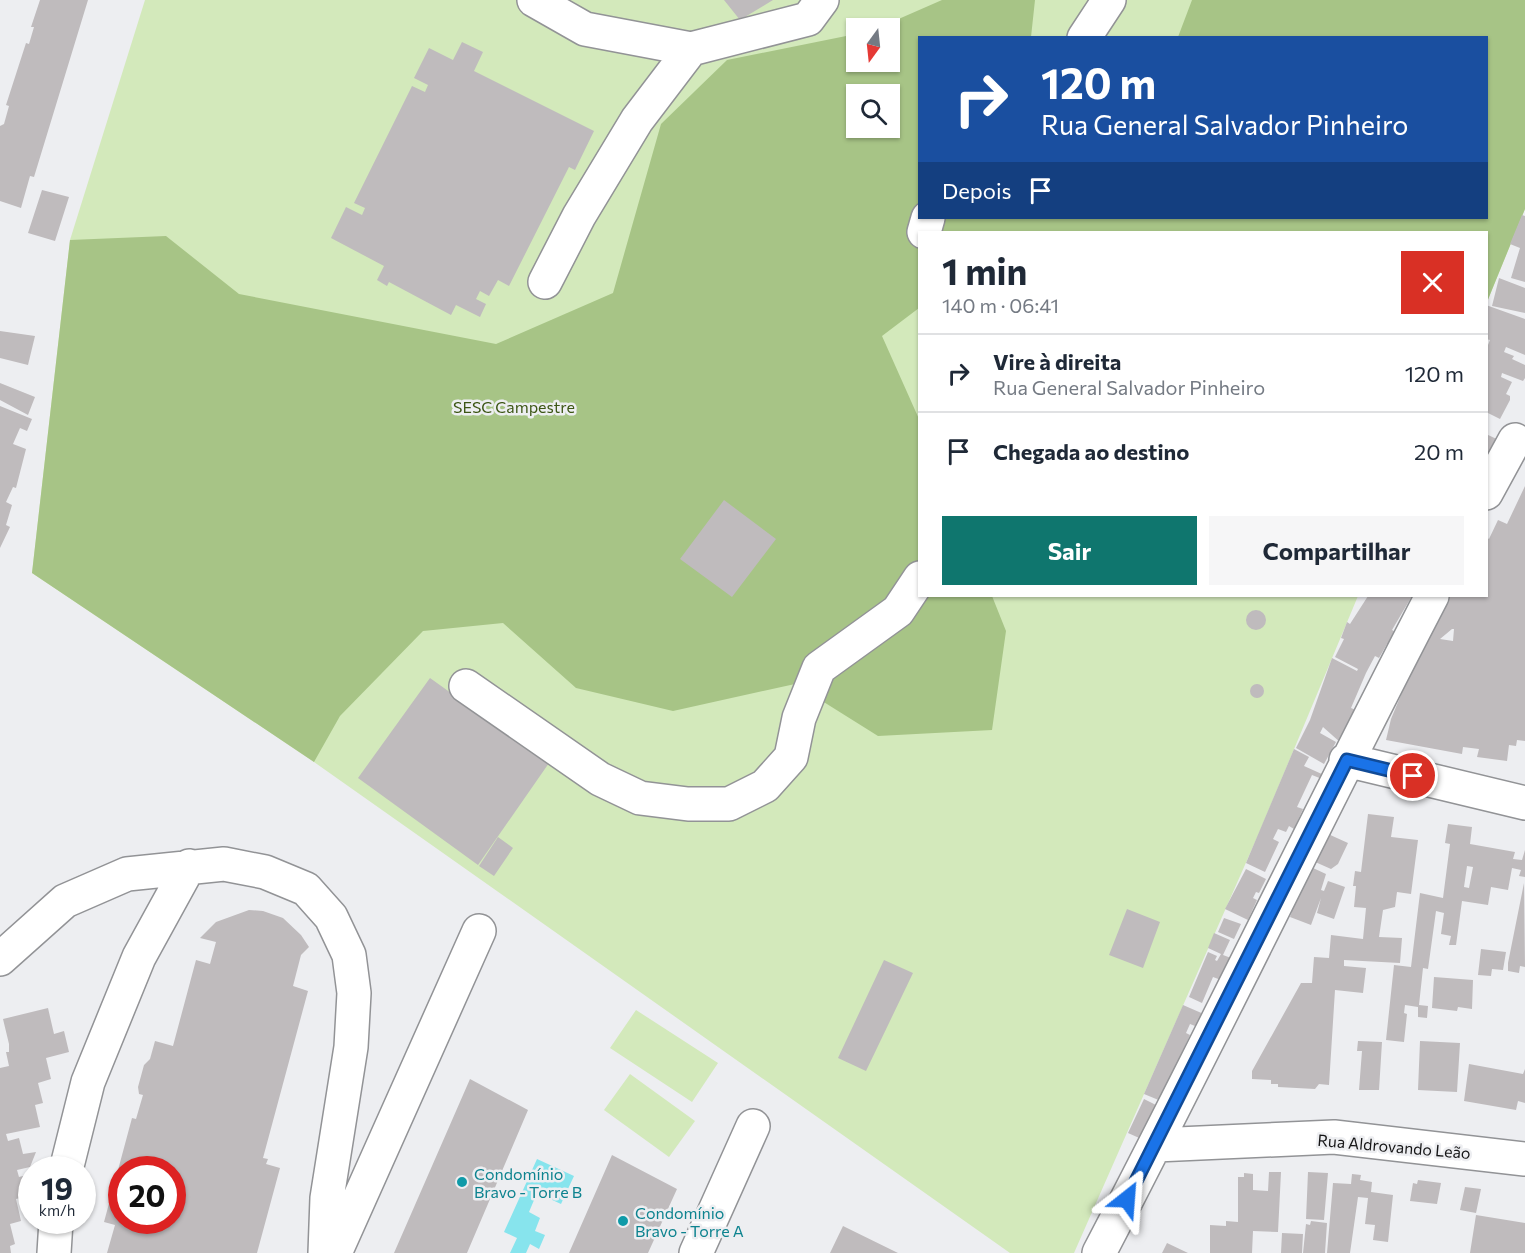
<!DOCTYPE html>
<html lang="pt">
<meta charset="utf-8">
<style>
:root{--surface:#fff;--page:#f6f6f7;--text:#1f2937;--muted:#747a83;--line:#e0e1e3;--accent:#0f766e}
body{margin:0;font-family:Commissioner,sans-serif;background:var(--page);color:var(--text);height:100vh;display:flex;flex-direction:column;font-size:22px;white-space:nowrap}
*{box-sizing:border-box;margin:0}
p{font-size:20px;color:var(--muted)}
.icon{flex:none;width:33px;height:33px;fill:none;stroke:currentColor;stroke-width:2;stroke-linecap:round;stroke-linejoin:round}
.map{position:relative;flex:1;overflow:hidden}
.details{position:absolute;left:918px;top:231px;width:570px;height:366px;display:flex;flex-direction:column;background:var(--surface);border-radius:0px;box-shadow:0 2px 4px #0004}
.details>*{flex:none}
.hud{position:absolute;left:918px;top:36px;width:570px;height:183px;border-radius:0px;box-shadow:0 2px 4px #0004;background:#1a4fa0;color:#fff;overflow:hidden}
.needle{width:39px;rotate:195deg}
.fabs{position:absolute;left:846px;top:18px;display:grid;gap:12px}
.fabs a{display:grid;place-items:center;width:54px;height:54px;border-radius:0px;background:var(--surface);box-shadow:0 2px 4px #0004;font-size:30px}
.speed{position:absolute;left:18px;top:1156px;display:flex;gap:12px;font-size:30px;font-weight:700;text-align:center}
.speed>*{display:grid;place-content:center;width:78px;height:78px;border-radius:50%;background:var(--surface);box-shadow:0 2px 4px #0004;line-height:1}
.speed small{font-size:15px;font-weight:400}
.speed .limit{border:9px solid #d22;background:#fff;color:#111}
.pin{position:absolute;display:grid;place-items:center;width:51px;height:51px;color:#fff;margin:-26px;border:3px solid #fff;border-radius:50%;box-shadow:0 2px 6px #0007}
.me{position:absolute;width:66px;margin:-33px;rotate:28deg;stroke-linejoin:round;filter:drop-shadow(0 0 4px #0008)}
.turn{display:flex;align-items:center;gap:21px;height:126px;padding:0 24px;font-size:27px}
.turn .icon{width:78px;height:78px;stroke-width:2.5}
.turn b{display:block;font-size:42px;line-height:51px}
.then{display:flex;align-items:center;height:57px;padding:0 24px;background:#0003;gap:12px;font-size:22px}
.round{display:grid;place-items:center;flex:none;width:63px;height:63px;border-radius:0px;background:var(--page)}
.summary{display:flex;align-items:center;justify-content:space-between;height:102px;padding:0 24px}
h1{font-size:36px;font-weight:700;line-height:45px}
.button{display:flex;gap:12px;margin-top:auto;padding:12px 24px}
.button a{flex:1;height:69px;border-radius:0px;background:var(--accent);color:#fff;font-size:24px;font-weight:700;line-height:69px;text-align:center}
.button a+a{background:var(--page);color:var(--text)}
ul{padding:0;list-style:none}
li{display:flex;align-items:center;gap:18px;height:78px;padding:0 24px;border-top:2px solid var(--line)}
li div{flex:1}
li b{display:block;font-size:22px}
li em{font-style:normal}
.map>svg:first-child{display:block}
</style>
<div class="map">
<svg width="1525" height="1253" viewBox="0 0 1525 1253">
<rect width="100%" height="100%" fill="#edeef1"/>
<path fill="#d3e9bb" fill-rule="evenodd" d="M145 0H1525V209L1487 302 1486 232H920V596H1358L1259 833 1074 1253H1010L314 762 32 573 70 240ZM856 28H890V62H856ZM920 38H1486V218H920ZM856 94H890V128H856Z
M636 1010 718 1063 692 1102 610 1048Z
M630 1074 695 1121 669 1157 604 1110Z"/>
<path fill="#a7c486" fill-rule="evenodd" d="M942 0H1035L1031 37 920 38V218H1486V38L1178 37 1192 0H1525V209L1487 302 1486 232H920L919 308 882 336 919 419 920 596H992L1006 631 992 730 878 736 795 684 673 711 576 688 503 623 423 631 340 716 314 762 32 573 70 240 166 236 239 294 496 344 613 293 661 124 727 60 856 34V62H890V28H878ZM856 94H890V128H856Z"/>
<path fill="#87e4ed" d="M537 1159 574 1176 561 1204 537 1193 529 1212 540 1218 535 1231 545 1235 539 1249 530 1244 526 1253H510L517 1238 504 1232Z"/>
<path fill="#bfbbbd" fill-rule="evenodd" d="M40 0H88L34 177 30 176 21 208 0 201V126L4 124 9 106 6 105 26 43 29 44 34 27H31Z
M724 0H773L740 20Z
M462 42 483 52 474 71 594 131 575 170 569 167 509 286 498 280 489 296 480 291 476 299 486 304 480 317 456 305 451 315 389 282 387 286 377 280 384 266 331 238 346 207 362 215 365 208 354 203 412 86 425 92 428 85 414 78 429 48 453 60Z
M42 190 69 197 55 241 28 233Z
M1522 215 1525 216V282L1511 278 1520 248 1510 244Z
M1499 278 1525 288V313L1492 306Z
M1486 305 1525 319V355L1506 347 1504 352 1514 356 1512 359 1525 365V378L1523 381 1502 373 1501 377 1512 382 1506 394 1510 396V400L1500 419 1486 412V350L1490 340 1486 339Z
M0 331 35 336 28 365 0 358Z
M0 383 35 397 28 415 0 400Z
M0 406 32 419 27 431 20 428 13 444 26 449 16 488 13 487 6 502 12 505 6 525 10 527 0 548Z
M1486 434 1503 442 1486 465Z
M1525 486V741L1517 740 1516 746 1509 745 1507 761 1477 757 1479 749 1463 747 1462 754 1386 740 1391 719 1425 637H1430L1447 596H1486V537L1489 539 1498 520 1507 524ZM1452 629H1454L1453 641 1440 639Z
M724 500 776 539 732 597 680 559Z
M1368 596H1412L1392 630 1397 633 1391 646 1387 644 1379 658 1375 656 1366 673 1351 708 1358 711 1341 743 1323 727 1320 733 1336 742 1324 764 1296 748 1310 720 1332 658 1357 671 1358 669 1335 657 1344 639 1341 638 1347 622 1350 624Z
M1246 620a10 10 0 1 1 20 0a10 10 0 1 1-20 0Z
M430 678 549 763 478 865 358 778Z
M1250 691a7 7 0 1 1 14 0a7 7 0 1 1-14 0Z
M1294 749 1309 757 1304 766 1324 775 1322 779 1312 775 1297 807 1303 809 1294 829 1289 826 1286 832 1278 829 1273 839 1279 842 1265 872 1246 863Z
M1368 814 1394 817 1391 837 1418 840 1411 894 1397 892 1395 907 1383 910 1379 937 1402 938 1400 963 1344 960V966L1366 968 1363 993 1335 990 1329 1085 1319 1084 1315 1089 1278 1087V1084H1271V1080L1252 1079V1071L1301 983H1312L1314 957 1329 958 1331 935 1363 939 1366 908 1354 907 1356 886H1353L1355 871 1361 872Z
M1448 824 1472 827 1470 844 1515 852 1513 859 1522 860 1525 850V877L1519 876 1521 870 1512 868 1508 890 1491 887 1488 905 1462 901 1456 945H1449L1451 936 1441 934 1444 913 1436 911 1428 969 1423 968 1419 1005 1428 1006 1427 1018 1418 1017V1007L1405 1005 1404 1013 1407 1014 1404 1042 1386 1040 1394 965 1411 967 1420 893 1443 898 1450 844 1445 843ZM1467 866 1473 867 1469 888 1464 887Z
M1317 829 1348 843 1338 864 1331 869 1304 857Z
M498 837 513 848 494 876 479 866Z
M1307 860 1316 863 1313 868 1326 874 1321 890 1324 891 1328 881 1345 887 1334 919 1317 913 1321 898 1311 925 1290 917 1302 883Z
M1246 869 1266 879 1259 893 1256 892 1253 898 1257 900 1248 920 1225 909Z
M1524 883 1525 967 1520 966 1519 973 1508 971V963Z
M1127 909 1160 922 1143 968 1109 955Z
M249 910 263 911 283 918 301 935 309 947 301 955 293 986 308 991 263 1158 268 1159 266 1164 280 1168 257 1253H107L115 1225 104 1222 132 1118 136 1119 143 1095 139 1094 138 1087 144 1065 150 1059 155 1041 173 1046 196 960 210 964 216 942 200 938 216 922ZM122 1170H172V1221H122Z
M1224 918 1241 924 1234 939 1218 932Z
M1214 933 1230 940 1223 955 1231 958 1221 980 1213 977 1202 1003 1189 997 1208 952 1217 956 1215 960 1217 961 1221 954 1208 948Z
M1481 949 1506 952 1503 970 1492 969 1491 976 1478 975Z
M884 960 913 973 866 1071 838 1058Z
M1434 977 1473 980 1472 1009 1458 1007 1457 1011 1432 1008Z
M1183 1005 1206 1015 1200 1028 1190 1024 1186 1033 1190 1035 1175 1068 1177 1070 1161 1101 1144 1094Z
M48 1008 54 1034 64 1031 69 1052 46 1058 51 1079 38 1083 43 1103 35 1105 40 1127 6 1134 8 1141 19 1138 23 1154 36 1152 30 1167 17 1170 19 1177 23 1176 28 1196 16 1199 21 1221 10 1224 15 1244 10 1246 11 1253H0V1068L9 1066 6 1052H9V1044L3 1019Z
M1358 1041 1382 1042 1379 1090H1359L1362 1051H1357Z
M1420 1041 1460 1043 1457 1092 1418 1090Z
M1469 1064 1523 1074 1525 1069V1103L1518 1101 1516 1110 1464 1101Z
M470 1079 528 1110 467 1253H394Z
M1144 1099 1156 1105 1154 1109 1159 1111 1146 1141 1128 1133Z
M612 1155 677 1189 648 1253H569Z
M1269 1172H1281L1278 1232 1253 1231 1252 1253H1210V1225L1226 1226V1221L1238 1222V1177H1244V1173L1253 1174V1190L1268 1191Z
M1308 1172 1328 1173 1324 1220 1306 1219Z
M1352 1174 1361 1175 1360 1180 1372 1182 1371 1192 1393 1195 1388 1242 1373 1240 1375 1225 1365 1224 1368 1198 1358 1197 1350 1253H1327L1333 1183 1351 1184Z
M1418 1180 1441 1183 1437 1204 1410 1201 1413 1183 1417 1184Z
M1465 1187 1481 1189 1476 1213 1460 1210Z
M1476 1215 1525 1223V1253H1470Z
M1311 1221 1327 1223 1325 1253H1303L1306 1224 1310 1225Z
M843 1226 898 1253H830Z
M1282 1233 1303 1234 1302 1253H1281Z
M1167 1243 1188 1253H1162Z"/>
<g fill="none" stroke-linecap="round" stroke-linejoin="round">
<g stroke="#929396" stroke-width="36">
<path id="minor" d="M534 0 585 29 691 49 808 19 822 0
M1084 38 1109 0
M924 232 928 218
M545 282 579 216 637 120 691 49
M1486 493 1515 440
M466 686 600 779 640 798 688 804H729L765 786 791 757 799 718 819 668 898 611 920 578
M1346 760 1525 803
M0 959 65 901 127 874 224 864 265 872 306 889 331 917 349 955 354 993 351 1047 327 1198 325 1253
M1156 1145 1334 1137 1525 1159
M66 1170 88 1082 139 957 189 866
M54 1253 56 1221
M335 1253 479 931
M696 1253 753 1126
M1099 1253C1213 1035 1319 813 1432 596"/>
</g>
<use href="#minor" stroke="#fff" stroke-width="33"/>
</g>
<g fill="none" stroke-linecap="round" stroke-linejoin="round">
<g stroke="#114b97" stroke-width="15">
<path id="route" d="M1127 1199 1347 760 1413 776"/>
</g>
<use href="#route" stroke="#1a73e8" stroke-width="10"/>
</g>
<g fill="#0f9aa8" stroke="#edeef1" stroke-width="2">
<circle cx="462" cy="1182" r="6"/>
<circle cx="623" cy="1221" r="6"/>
</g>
<g text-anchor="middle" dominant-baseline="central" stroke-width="5" stroke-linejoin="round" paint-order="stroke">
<g font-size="16" fill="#3c5614" stroke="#edeef1">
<text x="514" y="406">SESC Campestre</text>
</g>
<g font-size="16" fill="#151516" stroke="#edeef1">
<text transform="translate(1394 1146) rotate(5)">Rua Aldrovando Leão</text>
</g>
<g font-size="16" fill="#0d838f" stroke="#edeef1" text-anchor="start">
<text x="474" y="1173">Condomínio<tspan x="474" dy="18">Bravo - Torre B</tspan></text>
<text x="635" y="1212">Condomínio<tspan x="635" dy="18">Bravo - Torre A</tspan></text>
</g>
</g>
</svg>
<div class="fabs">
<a><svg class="needle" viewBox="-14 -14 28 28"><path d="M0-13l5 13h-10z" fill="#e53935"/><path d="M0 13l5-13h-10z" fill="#747a83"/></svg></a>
<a><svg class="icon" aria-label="search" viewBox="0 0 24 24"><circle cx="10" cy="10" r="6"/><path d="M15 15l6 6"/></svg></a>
</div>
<div class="speed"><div>19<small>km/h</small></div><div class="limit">20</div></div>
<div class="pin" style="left:1413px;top:776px;background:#d93025"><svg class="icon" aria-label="arrive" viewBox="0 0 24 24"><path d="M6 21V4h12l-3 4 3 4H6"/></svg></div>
<svg class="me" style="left:1127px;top:1199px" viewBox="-20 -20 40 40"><path d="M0-17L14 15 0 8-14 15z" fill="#1a73e8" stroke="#fff" stroke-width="4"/></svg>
<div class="hud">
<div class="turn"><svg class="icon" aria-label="right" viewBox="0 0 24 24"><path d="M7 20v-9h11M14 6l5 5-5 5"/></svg><div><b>120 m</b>Rua General Salvador Pinheiro</div></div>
<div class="then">Depois<svg class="icon" aria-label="arrive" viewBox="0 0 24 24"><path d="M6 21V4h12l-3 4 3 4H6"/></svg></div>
</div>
<section class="details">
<div class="summary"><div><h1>1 min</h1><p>140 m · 06:41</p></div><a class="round" style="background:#d93025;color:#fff"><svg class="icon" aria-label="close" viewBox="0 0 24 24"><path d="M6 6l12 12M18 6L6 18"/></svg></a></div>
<ul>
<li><svg class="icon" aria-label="right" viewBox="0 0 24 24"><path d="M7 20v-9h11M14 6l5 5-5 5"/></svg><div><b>Vire à direita</b><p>Rua General Salvador Pinheiro</p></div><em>120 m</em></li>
<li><svg class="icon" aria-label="arrive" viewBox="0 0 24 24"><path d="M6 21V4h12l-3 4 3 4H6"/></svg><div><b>Chegada ao destino</b></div><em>20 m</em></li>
</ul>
<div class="button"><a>Sair</a><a>Compartilhar</a></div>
</section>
</div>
